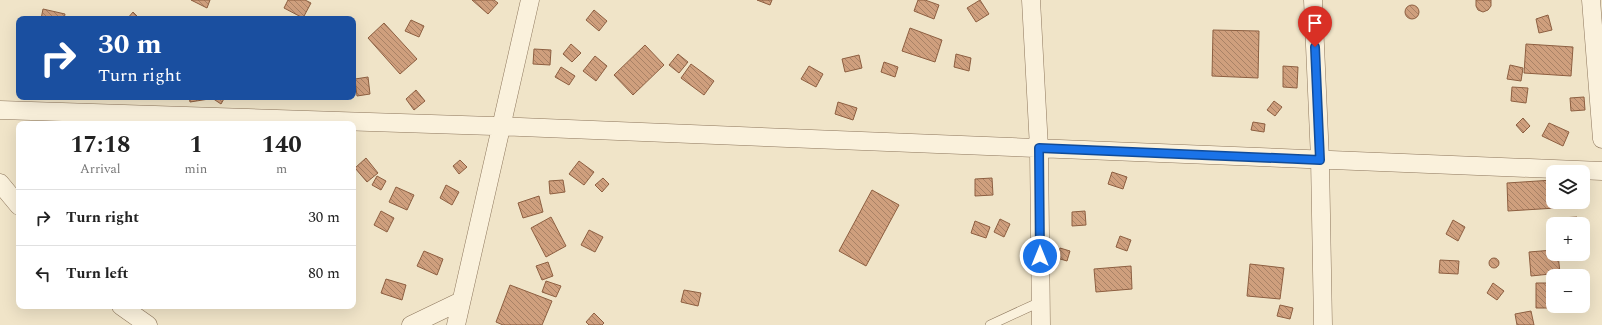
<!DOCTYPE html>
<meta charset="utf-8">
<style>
:root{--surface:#fff;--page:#f6f6f6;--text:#222;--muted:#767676;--line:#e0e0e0}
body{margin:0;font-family:Spectral,serif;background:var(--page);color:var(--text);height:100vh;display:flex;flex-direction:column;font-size:15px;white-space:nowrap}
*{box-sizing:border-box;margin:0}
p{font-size:13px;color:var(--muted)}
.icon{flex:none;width:22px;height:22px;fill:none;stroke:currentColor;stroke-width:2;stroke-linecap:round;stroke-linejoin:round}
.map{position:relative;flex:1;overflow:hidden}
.side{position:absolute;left:16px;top:121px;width:340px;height:188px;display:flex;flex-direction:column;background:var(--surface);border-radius:8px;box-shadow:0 4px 16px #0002}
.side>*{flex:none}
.top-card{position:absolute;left:16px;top:16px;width:340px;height:84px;border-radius:8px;box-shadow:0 4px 16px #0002;background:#1a4fa0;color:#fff;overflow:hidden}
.controls{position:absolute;left:1546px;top:165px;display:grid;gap:8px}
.controls a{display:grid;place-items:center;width:44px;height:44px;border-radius:8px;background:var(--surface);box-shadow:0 4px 16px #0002;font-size:20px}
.pin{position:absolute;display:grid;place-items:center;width:34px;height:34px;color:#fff;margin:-41px -17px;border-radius:50% 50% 50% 0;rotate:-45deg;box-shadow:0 0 4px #0007}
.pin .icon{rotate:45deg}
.me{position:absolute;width:44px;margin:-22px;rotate:0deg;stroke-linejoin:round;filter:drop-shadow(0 0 3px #0008)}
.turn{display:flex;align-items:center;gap:14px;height:84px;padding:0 16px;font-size:18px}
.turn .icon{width:52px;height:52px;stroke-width:2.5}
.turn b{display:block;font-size:28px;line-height:34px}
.eta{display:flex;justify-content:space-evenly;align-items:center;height:68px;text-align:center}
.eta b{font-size:24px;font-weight:700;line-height:28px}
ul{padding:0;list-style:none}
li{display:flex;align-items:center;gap:12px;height:56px;padding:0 16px;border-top:1px solid var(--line)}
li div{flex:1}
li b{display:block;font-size:15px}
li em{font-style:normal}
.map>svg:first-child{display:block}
</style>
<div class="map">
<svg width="1602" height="325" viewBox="0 0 1602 325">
<defs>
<pattern id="building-back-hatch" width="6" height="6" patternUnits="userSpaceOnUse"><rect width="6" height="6" fill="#cf9f7d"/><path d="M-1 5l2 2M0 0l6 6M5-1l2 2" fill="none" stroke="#a98266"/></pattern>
</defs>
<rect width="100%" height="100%" fill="#f0e4c8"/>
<path fill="url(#building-back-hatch)" stroke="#8d5f41" d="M191 0H210L207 8Z
M288 0H305L311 3 303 18 284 8Z
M472 0H494L498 3 488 14Z
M757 0H772L770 5Z
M918 0H925L939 5 934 19 914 11Z
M980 0 989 14 976 22 967 8Z
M1476 0H1491V6L1488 10 1483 12 1478 10 1476 6Z
M1405 12a7 7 0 1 1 14 0a7 7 0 1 1-14 0Z
M43 9 65 14 64 19H41Z
M594 10 607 21 599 31 586 20Z
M133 12 140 19H127Z
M1548 15 1552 30 1539 33 1536 19Z
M411 20 424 26 419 37 405 31Z
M384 23 417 59 400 74 368 38Z
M910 28 942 40 935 62 902 51Z
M1213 30 1259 31 1258 78 1212 76Z
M571 44 581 53 572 62 563 54Z
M1526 44 1573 47 1571 76 1524 73Z
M645 45 664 65 633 95 614 75Z
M534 49 551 50 550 65 533 64Z
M678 54 688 62 679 73 669 65Z
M956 54 971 58 969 71 954 67Z
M859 55 862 68 845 72 842 59Z
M595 56 607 66 596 81 583 71Z
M884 62 898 67 895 77 881 72Z
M691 64 714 81 704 95 681 78Z
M1510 65 1523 68 1521 81 1507 79Z
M809 66 823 74 816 87 801 79Z
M1283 66 1298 67 1297 88 1283 87Z
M561 67 575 76 569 85 555 77Z
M368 77 370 94 357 96 355 79Z
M1512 87 1528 88 1526 103 1511 101Z
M416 90 425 101 414 110 406 99Z
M189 97H209V99L190 102Z
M213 97H225L221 104 212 98Z
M1584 97 1585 110 1571 111 1570 98Z
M1274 101 1282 107 1275 116 1267 110Z
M838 102 857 108 853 120 835 114Z
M1523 118 1530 126 1523 133 1516 125Z
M1253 122 1265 124 1264 132 1251 130Z
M1549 123 1569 132 1563 146 1542 136Z
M366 158 378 173 367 182 355 168Z
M460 160 467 167 459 174 453 166Z
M579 161 594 172 584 185 569 174Z
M1112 172 1127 177 1123 189 1108 184Z
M377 176 386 181 381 190 372 185Z
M603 178 609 184 602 192 595 185Z
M992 178 993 195 975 196V179Z
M563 180 565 192 550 194 549 181Z
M1553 180V202H1556V208L1508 211 1507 183Z
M446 185 459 192 452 205 440 198Z
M396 187 414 195 407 210 389 202Z
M872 190 899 205 866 266 839 251Z
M539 196 543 212 523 218 518 203Z
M381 211 394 218 387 232 374 225Z
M1085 211 1086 225 1072 226V212Z
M551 217 566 246 546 257 531 228Z
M1577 217 1578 224H1561V218Z
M1000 219 1010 224 1004 237 994 232Z
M1453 220 1465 227 1458 241 1446 234Z
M975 221 990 227 986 238 971 233Z
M589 230 603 237 595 252 581 245Z
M1120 236 1131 240 1127 251 1116 247Z
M1060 248 1070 251 1067 261 1057 258Z
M1553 250V254H1558L1560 273 1531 276 1529 252Z
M424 251 443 259 437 275 417 266Z
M1561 254H1578V258H1561Z
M1489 263a5 5 0 1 1 10 0a5 5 0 1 1-10 0Z
M1440 260 1459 261 1458 274 1439 273Z
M548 262 553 276 542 280 536 266Z
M1250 264 1284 268 1280 299 1247 296Z
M1131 266 1132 289 1096 292 1094 269Z
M386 279 406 285 402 300 381 293Z
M546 281 561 286 556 297 542 292Z
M1493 283 1504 291 1497 300 1487 293Z
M1536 283H1553V306H1571V308H1536Z
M510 285 552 301 542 325H503L496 322Z
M684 290 701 293 698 306 681 302Z
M1280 305 1293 308 1290 319 1277 316Z
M1531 311 1534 325H1517L1515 314Z
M594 313 604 323 602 325H589L586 322Z"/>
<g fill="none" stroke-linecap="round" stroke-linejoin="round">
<g stroke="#8d765c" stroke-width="10">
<path id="service" d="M990 325 1040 302"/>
</g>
<g stroke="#8d765c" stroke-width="19">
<path id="minor" d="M1031 0 1039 148 1041 325
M1313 0 1320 159 1323 325
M1591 0 1602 139
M0 110 493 126 1602 171
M0 183 19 206
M121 306 148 325
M411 325 461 301
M456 325 530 0"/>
</g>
<use href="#service" stroke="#faf1dc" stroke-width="9"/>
<use href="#minor" stroke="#faf1dc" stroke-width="18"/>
</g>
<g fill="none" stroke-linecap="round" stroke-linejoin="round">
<g stroke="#114b97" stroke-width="10">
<path id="route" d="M1040 256 1039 148 1320 160 1315 47"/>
</g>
<use href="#route" stroke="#1a73e8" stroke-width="7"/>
</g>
</svg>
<div class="controls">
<a><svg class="icon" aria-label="layers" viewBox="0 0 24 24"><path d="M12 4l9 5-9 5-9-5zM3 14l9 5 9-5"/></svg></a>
<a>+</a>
<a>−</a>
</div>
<div class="pin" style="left:1315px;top:47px;background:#d93025"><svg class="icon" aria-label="arrive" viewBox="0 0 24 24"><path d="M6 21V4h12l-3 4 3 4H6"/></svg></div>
<svg class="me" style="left:1040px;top:256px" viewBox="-20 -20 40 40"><circle r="17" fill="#1a73e8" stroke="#fff" stroke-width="3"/><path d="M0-11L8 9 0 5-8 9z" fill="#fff"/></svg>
<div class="top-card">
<div class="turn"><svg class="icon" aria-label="right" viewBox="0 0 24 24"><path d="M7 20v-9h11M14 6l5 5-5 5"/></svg><div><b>30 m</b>Turn right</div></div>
</div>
<section class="side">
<div class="eta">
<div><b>17:18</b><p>Arrival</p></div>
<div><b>1</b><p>min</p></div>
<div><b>140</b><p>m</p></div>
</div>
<ul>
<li><svg class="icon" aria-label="right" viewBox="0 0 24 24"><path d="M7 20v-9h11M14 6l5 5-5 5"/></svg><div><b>Turn right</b></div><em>30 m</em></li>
<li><svg class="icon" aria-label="left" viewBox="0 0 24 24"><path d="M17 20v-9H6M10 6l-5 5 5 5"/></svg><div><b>Turn left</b></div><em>80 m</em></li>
</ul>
</section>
</div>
